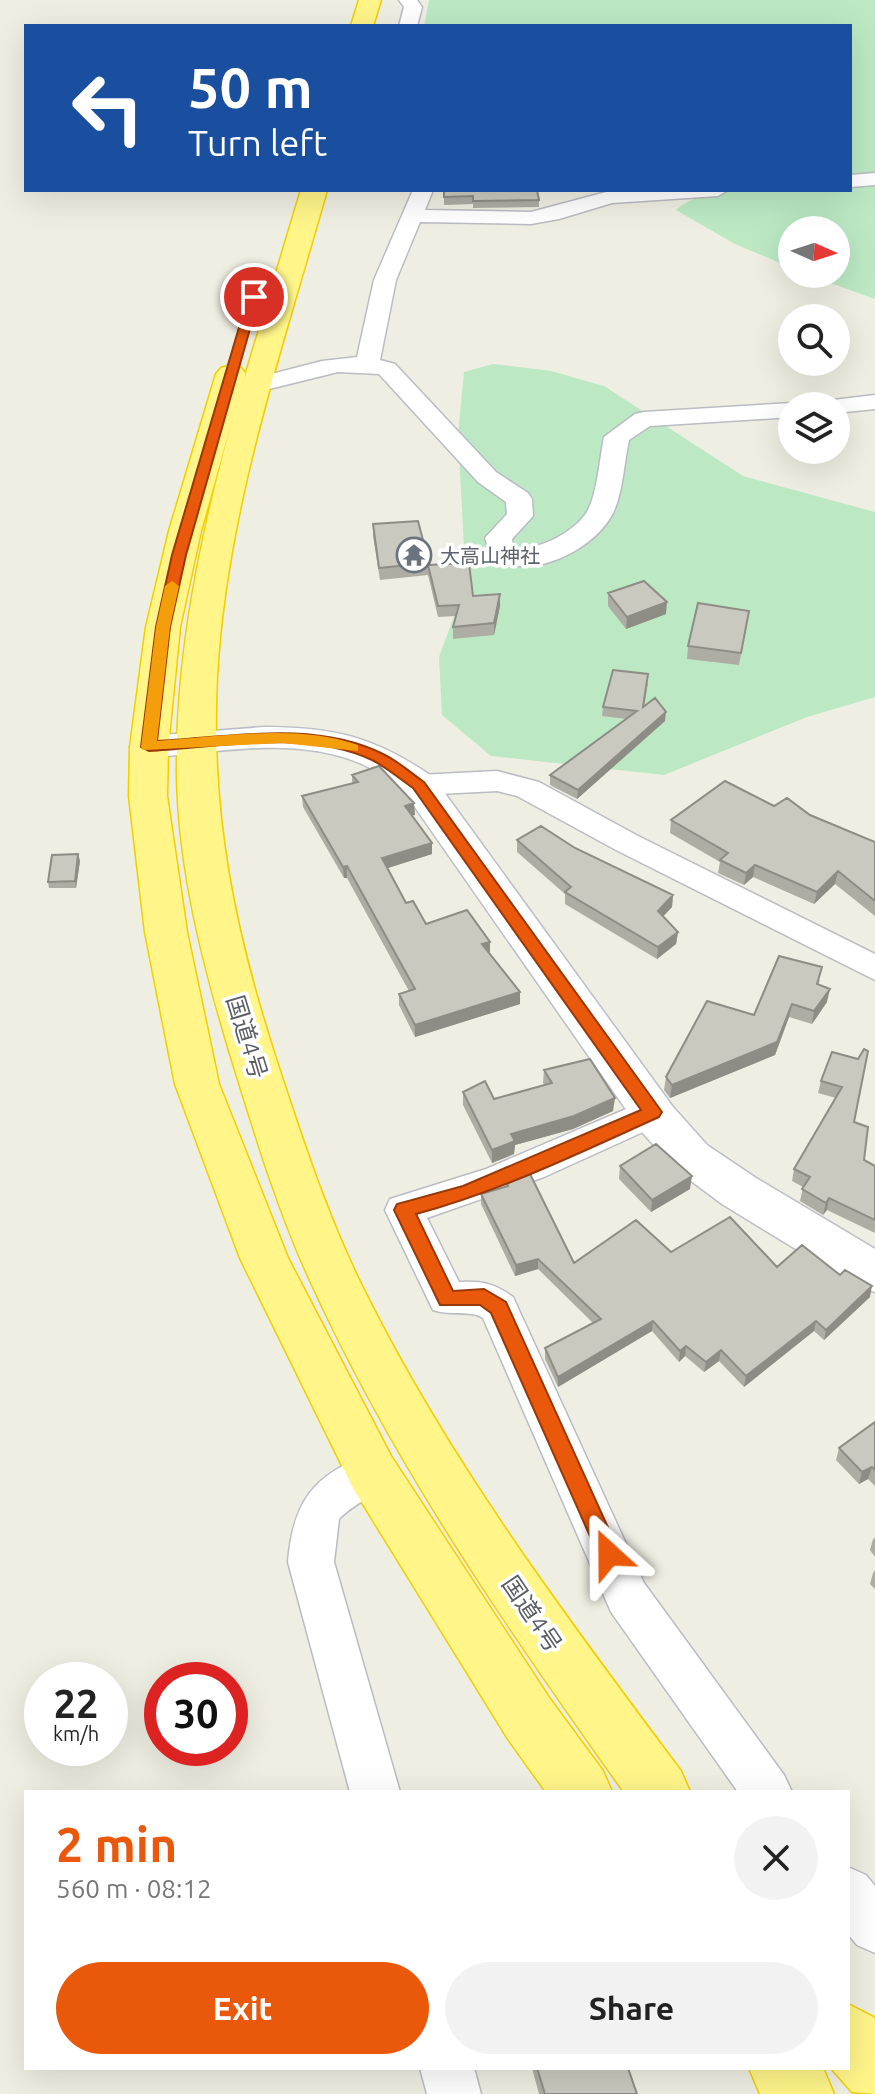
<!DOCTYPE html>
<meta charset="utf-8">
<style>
:root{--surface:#fff;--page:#f2f2f2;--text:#222;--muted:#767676;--accent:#ea580c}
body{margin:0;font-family:Ubuntu,"Noto Sans JP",sans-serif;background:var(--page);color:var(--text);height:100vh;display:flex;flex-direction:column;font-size:30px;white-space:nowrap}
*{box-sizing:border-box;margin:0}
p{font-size:26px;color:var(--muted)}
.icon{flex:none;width:44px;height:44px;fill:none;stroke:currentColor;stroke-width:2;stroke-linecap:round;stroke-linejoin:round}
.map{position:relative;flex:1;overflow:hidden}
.details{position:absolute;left:24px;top:1790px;width:826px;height:280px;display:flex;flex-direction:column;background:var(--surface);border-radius:0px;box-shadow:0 8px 32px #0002}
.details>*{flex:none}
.banner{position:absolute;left:24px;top:24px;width:828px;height:168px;border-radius:0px;box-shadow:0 8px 32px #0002;background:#1a4fa0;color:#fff;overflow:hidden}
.needle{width:52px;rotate:93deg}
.controls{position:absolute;left:778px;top:216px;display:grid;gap:16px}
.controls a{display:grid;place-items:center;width:72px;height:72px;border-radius:50%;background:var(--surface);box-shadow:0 8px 32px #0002;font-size:40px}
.speed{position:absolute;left:24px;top:1662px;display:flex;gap:16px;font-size:40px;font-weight:700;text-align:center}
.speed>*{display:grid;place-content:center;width:104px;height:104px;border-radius:50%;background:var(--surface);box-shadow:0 8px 32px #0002;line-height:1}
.speed small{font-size:20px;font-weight:400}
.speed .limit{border:12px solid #d22;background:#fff;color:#111}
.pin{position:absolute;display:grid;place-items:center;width:68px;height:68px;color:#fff;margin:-34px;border:4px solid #fff;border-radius:50%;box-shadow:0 2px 8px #0007}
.me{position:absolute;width:88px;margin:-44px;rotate:336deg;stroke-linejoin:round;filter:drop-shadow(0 0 6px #0008)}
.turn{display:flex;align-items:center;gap:28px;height:168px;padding:0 32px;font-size:36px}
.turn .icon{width:104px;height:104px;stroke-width:2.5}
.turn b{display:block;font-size:56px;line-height:68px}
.round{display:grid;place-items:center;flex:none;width:84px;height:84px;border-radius:42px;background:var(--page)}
.summary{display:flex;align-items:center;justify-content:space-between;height:136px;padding:0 32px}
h1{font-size:48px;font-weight:700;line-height:60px;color:var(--accent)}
.cta{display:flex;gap:16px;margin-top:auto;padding:16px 32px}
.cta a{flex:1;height:92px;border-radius:48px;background:var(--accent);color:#fff;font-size:32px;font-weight:700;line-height:92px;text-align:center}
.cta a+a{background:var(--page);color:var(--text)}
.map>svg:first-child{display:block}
</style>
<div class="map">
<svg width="875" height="2094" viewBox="0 0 875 2094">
<rect width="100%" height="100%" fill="#efeee2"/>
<path fill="#bce9c4" d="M429 0H875V299L805 274H836V230H792V268L735 244 676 210C714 177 801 190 850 190V26H424Z
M493 364 551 371 604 386 743 476 875 512V697L807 717 664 775 491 756 442 715 439 657 466 584 458 435 464 372Z"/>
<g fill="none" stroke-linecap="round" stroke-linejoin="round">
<g stroke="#babcc3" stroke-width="3">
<path id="street" d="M399 0H417L422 7 417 26H399L404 7Z
M875 173V185L850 187V175Z
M413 190H433L425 210 531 212 610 191 728 190 718 196 612 203 559 219 531 224 420 222 396 280 380 360 395 364 496 472 528 493 532 499 533 516 512 539 513 546C535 554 577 531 588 510 597 493 600 457 604 437L635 414 644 412 792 403 802 406H792V417L650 426 629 440C624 462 623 493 613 513 598 543 554 568 521 566 511 566 501 560 491 557L485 538 507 514 506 502 478 482 379 374 338 372 257 392 248 390 245 385 248 380 322 361 357 357 374 280Z
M875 395V409L836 413V406H822L825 401Z
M497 771 539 782 638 836 875 954V980L616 850 517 796 497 791 419 795 408 792 403 785 408 778 419 775Z
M652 1098 665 1102 671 1112 665 1122 544 1177 427 1218 459 1282C482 1281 494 1283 513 1297L644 1583 784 1775 792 1792H738L611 1612 483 1318C472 1310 449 1316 433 1310L385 1210 390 1199 486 1169Z
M372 1453 387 1459 394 1472C383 1494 356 1501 339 1519L334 1562 400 1792H350L288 1562C293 1501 314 1474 372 1453Z
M848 1867 866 1875 875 1886V1953L857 1945 848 1934Z
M420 2068H474L481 2094H427Z"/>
</g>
<g stroke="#bdbfc7" stroke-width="3">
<path id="secondary" d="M264 727C334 727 375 737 433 777L673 1107 707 1145 756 1178 875 1249V1292L858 1287 722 1204 675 1169 641 1131 405 793C392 784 379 772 364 765 298 735 218 752 149 758L136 755 130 747 136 739 149 736Z"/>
</g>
<g stroke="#f1cf00" stroke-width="3">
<path id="highway" d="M359 0H381L373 26H351Z
M301 190H327C282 349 226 511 217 677 210 815 235 934 278 1065 304 1144 330 1224 368 1298 453 1467 568 1620 681 1771L690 1792H624C507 1628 391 1460 308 1276 276 1205 254 1131 231 1057 204 967 179 873 177 778 175 655 201 535 233 417L201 531 180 627 168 747 167 796 187 932 219 1084 288 1258 391 1456 550 1699 603 1771 612 1792H546L508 1739 353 1488 240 1258 175 1084 145 932 129 796 130 747 146 627 169 531 216 374 221 368 231 365 241 368 246 374 243 383Z
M848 2004 875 2018V2094L852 2092 831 2068H848Z
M749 2068H823L834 2094H760Z"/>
</g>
<use href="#street" fill="#fff" fill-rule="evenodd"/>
<use href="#secondary" fill="#fff" fill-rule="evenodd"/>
<use href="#highway" fill="#fff589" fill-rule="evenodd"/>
</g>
<path fill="#aeada4" d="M444 190 539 200V207L473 208V204L444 205Z
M373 524 473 596 500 606 494 635 453 639V627L456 616 438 617 428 575 380 580 373 536Z
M608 593 666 614 626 629 608 606Z
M747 623 739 665 687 659 688 646Z
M648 683 644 707 665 721 577 799 550 785V775L626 719 602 716 603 707Z
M352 775 414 803 415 815H412L432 854 387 868 406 903 426 924 489 953 520 992V1004L415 1037 399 1005V994L409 991 347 878H344L303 807 302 796 352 784Z
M774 806 810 815 875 842V916L835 884 814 904 753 877 744 885 718 873 720 862 670 833 671 820Z
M517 840 575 848 673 895 672 907 663 916 678 932 676 944 657 959 565 904V894L517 852Z
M78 854 80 861 76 888H49L48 882Z
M820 980 818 985 827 1002 812 1024 789 1017 775 1055 670 1098 664 1090 666 1077 754 1015Z
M832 1052 854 1122 864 1160 875 1166V1233L827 1210 823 1215 800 1201 803 1187 792 1181 794 1169 836 1098 818 1093 821 1081Z
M544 1070 613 1111 573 1129 515 1145 514 1154 492 1163 463 1105V1092L494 1099 545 1085 543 1083Z
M620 1166 690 1189 651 1212 619 1179Z
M507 1183 574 1263 671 1252 840 1275 870 1297 824 1340 814 1331 744 1387 719 1361 704 1372 685 1356 679 1362 652 1331 558 1387 545 1359V1348L593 1323 538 1269 515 1276 481 1204V1194L506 1186Z
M875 1422V1486L868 1479 859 1484 836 1460 839 1448Z
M875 1538V1557L870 1550 873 1539Z
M875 1570V1589L870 1584 873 1573Z
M532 2068H628L637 2094H539Z"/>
<path fill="#8d8d86" d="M500 594V606L494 635V623Z
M667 602 666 614 626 629 627 617Z
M666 712 665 721 577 799 578 790Z
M414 803 415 815 405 817V806Z
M432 843V854L382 870V858Z
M78 854 80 861 76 888 75 881Z
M755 865 753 877 744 885 746 873Z
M347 866V878H344L343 867Z
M838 871 835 884 814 904 817 892Z
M673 895 672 907 657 923 658 911Z
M678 932 676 944 657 959 658 947Z
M490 942V953L482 944Z
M830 989 827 1002 812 1024 814 1011Z
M520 992V1004L415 1037V1025Z
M792 1004 789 1017 775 1055 670 1098 672 1085Z
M615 1098 613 1111 573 1129 515 1145 514 1154 492 1163V1150L511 1134Z
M692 1176 690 1189 651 1212 652 1200Z
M829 1198 827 1210 823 1215 826 1203Z
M538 1259V1269L515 1276 516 1265Z
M872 1286 870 1297 824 1340 826 1330Z
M653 1321 652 1331 558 1387V1377Z
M816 1321 814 1331 744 1387 746 1376Z
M686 1346 685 1356 679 1362 680 1351Z
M721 1350 719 1361 704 1372 706 1362Z
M872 1467 868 1479 859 1484 862 1472Z"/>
<path fill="#cac9bf" stroke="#8d8d86" stroke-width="2" d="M444 190H537L539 200 473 201V196L444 197Z
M418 521 429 563 379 568 373 524Z
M469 563 473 596 500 594 494 623 453 627 459 605 438 606 428 565Z
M644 581 667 602 627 617 608 593Z
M698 603 749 611 741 653 688 646Z
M613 670 648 674 643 707 655 698 666 712 578 790 550 775 637 711 603 707Z
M379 766 414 803 405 806 432 843 382 858 406 903 413 901 426 924 467 910 490 942 482 944 520 992 415 1025 399 994 415 989 347 866 343 867 302 796 358 782 352 775Z
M725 781 774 806 787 798 810 815 875 842V901L838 871 817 892 755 865 746 873 720 860 728 853 671 820Z
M541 826 575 848 673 895 658 911 678 932 658 947 565 892 571 887 517 840Z
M78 854 75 881 48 882 52 855Z
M779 956 822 967 817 984 830 989 814 1011 792 1004 777 1042 672 1085 666 1077 707 1001 754 1015Z
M864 1049 868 1051 854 1122 868 1127 864 1160 875 1166V1220L829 1198 826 1203 802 1189 810 1177 794 1169 842 1087 821 1081 832 1052 858 1059Z
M590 1059 615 1098 574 1116 511 1134 515 1141 492 1150 463 1092 485 1081 494 1099 552 1083 544 1070Z
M656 1144 692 1176 652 1200 620 1166Z
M530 1174 574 1263 636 1220 671 1252 730 1217 777 1267 802 1245 840 1275 845 1270 872 1286 826 1330 816 1321 746 1376 721 1350 706 1362 686 1346 680 1351 653 1321 558 1377 545 1348 601 1319 538 1259 516 1265 481 1194 508 1186 507 1183Z
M875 1422V1470L872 1467 862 1472 839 1448Z
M537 2068H628L637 2094H545Z"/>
<path fill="#ea580c" stroke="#983908" stroke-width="2" d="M254 293 259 297 186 555 170 627 157 741C230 737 315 720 383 754 398 761 411 773 424 782L662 1112 659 1117C579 1153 501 1191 416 1214L453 1291 484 1289 506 1302 620 1554 617 1561 609 1564 601 1561 491 1313 480 1305H440L394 1210 397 1204 463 1186 641 1110 413 788C400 779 386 767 372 760 305 729 219 747 149 751L141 747 156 627 172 555 248 297Z"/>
<path fill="#f59e0b" d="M172 581 179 586 170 627 157 741C221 737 296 723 358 745V751L282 743 143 750 141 747 156 627 165 586Z"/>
<defs>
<g id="temple-ring" transform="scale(1.8)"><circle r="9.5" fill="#fff" stroke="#6b7280" stroke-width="1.5"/><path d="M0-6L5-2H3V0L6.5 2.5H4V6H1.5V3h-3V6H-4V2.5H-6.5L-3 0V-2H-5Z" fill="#6b7280"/></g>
</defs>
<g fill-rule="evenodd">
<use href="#temple-ring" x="414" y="555"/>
</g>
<g text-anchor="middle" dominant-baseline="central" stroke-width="7" stroke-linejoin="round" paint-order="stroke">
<g font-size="20" fill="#5b616d" stroke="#fff" text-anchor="start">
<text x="440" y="555">大高山神社</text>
</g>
<g font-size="24" fill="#5b5d65" stroke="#fff">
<text transform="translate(247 1037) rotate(73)">国道4号</text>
<text transform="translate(532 1614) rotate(56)">国道4号</text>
</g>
</g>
</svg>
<div class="controls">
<a><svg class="needle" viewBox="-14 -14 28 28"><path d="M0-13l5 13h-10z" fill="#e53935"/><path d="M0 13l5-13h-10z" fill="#767676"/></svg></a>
<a><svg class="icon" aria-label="search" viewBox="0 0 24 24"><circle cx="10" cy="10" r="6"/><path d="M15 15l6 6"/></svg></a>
<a><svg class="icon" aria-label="layers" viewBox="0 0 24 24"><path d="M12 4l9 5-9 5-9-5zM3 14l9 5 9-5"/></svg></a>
</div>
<div class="speed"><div>22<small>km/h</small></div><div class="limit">30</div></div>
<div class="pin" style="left:254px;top:297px;background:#d93025"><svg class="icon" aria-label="arrive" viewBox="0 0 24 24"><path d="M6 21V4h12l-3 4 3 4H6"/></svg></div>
<svg class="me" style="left:609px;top:1554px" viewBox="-20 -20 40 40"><path d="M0-17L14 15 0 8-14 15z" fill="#ea580c" stroke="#fff" stroke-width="4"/></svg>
<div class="banner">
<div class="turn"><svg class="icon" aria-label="left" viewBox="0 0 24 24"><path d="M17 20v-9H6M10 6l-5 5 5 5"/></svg><div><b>50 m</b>Turn left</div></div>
</div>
<section class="details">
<div class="summary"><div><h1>2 min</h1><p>560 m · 08:12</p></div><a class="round"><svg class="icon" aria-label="close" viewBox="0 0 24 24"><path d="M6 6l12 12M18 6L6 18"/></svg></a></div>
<div class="cta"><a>Exit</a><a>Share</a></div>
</section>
</div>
